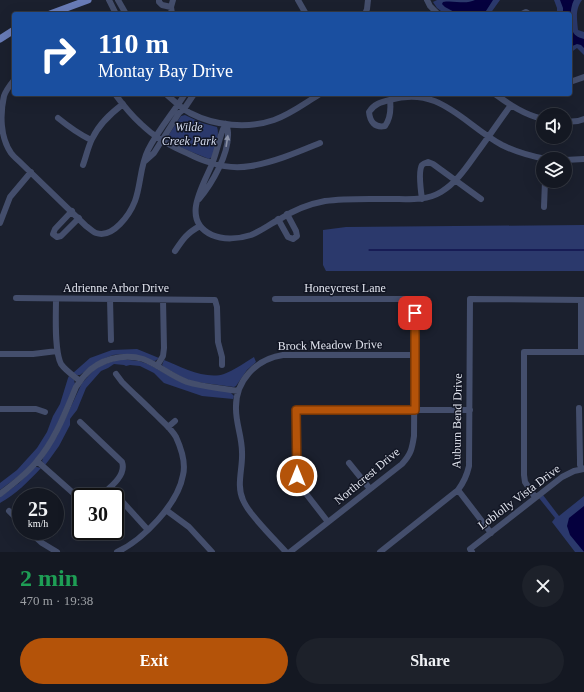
<!DOCTYPE html>
<meta charset="utf-8">
<style>
:root{--surface:#141822;--page:#1d212a;--text:#f1f3f6;--muted:#9da0a5;--line:#333740;--accent:#b45309}
body{margin:0;font-family:Georgia,serif;background:var(--page);color:var(--text);height:100vh;display:flex;flex-direction:column;font-size:15px;white-space:nowrap}
*{box-sizing:border-box;margin:0}
p{font-size:13px;color:var(--muted)}
.icon{flex:none;width:22px;height:22px;fill:none;stroke:currentColor;stroke-width:2;stroke-linecap:round;stroke-linejoin:round}
.map{position:relative;height:552px;overflow:hidden}
.sheet{display:flex;flex-direction:column;background:var(--surface);flex:1}
.sheet>*{flex:none}
.banner{position:absolute;left:12px;top:12px;width:560px;height:84px;border-radius:4px;box-shadow:0 4px 16px #0002,0 0 0 1px var(--line);background:#1a4fa0;color:#fff;overflow:hidden}
.tools{position:absolute;left:536px;top:108px;display:grid;gap:8px}
.tools a{display:grid;place-items:center;width:36px;height:36px;border-radius:50%;background:var(--surface);box-shadow:0 4px 16px #0002,0 0 0 1px var(--line);font-size:20px}
.speed{position:absolute;left:12px;top:488px;display:flex;gap:8px;font-size:20px;font-weight:700;text-align:center}
.speed>*{display:grid;place-content:center;width:52px;height:52px;border-radius:50%;background:var(--surface);box-shadow:0 4px 16px #0002,0 0 0 1px var(--line);line-height:1}
.speed small{font-size:10px;font-weight:400}
.speed .limit{border:2px solid #111;border-radius:6px;background:#fff;color:#111}
.pin{position:absolute;display:grid;place-items:center;width:34px;height:34px;color:#fff;margin:-17px;border-radius:8px;box-shadow:0 2px 6px #0006}
.me{position:absolute;width:44px;margin:-22px;rotate:0deg;stroke-linejoin:round;filter:drop-shadow(0 0 3px #0008)}
.turn{display:flex;align-items:center;gap:14px;height:84px;padding:0 20px;font-size:18px}
.turn .icon{width:52px;height:52px;stroke-width:2.5}
.turn b{display:block;font-size:28px;line-height:34px}
.round{display:grid;place-items:center;flex:none;width:42px;height:42px;border-radius:21px;background:var(--page)}
.overview{display:flex;align-items:center;justify-content:space-between;height:68px;padding:0 20px}
h1{font-size:24px;font-weight:800;line-height:30px;color:#1e9e55}
.button{display:flex;gap:8px;margin-top:auto;padding:8px 20px}
.button a{flex:1;height:46px;border-radius:24px;background:var(--accent);color:#fff;font-size:16px;font-weight:800;line-height:46px;text-align:center}
.button a+a{background:var(--page);color:var(--text)}
.map>svg:first-child{display:block}
</style>
<div class="map">
<svg width="584" height="552" viewBox="0 0 584 552">
<rect width="100%" height="100%" fill="#1b202e"/>
<path fill="#2b396c" d="M437 0H500L490 14H445L437 8 433 2Z
M554 0H582C575 9 577 19 578 30L584 32V55L577 48 570 53V14H557V8Z
M185 115 202 123 217 127C220 135 215 149 212 157L209 159 182 148 168 141V136L181 116Z
M584 225V271H326L323 265V230L346 227Z
M137 349 159 358 155 361 122 354 113 355 103 359 94 364 80 375H77L73 373 90 358 112 350Z
M254 357 256 362 247 370 236 386 234 387 196 382 185 379 164 367 162 365 164 360C181 367 206 380 224 374 233 371 246 362 254 357Z
M120 359 139 361 148 364 179 381 230 392 234 396 233 399 202 396 164 383 154 373 140 366 130 365 126 366 124 365 114 364 108 368 101 371 86 388 77 410 73 415 70 419V425L59 446 49 460 45 465 42 461 43 458 57 436 82 383 94 370 102 365Z
M69 376 74 380 75 384C65 407 56 430 42 451 32 467 15 479 0 490V483L17 470 37 448 47 432 53 416 60 404 68 378Z
M35 467H37L41 468C28 482 16 494 0 503V497L19 483Z
M543 495 559 516 584 496V552H575L552 522 555 518 539 498Z"/>
<path fill="#05003e" d="M475 0H493L484 14H458L445 7 442 4 443 2C454 0 465 5 475 0Z
M560 0H574C570 7 569 25 573 32 575 36 580 38 584 39V48L581 45 577 44 570 47V14H563V8Z
M584 506V552L570 535 567 526 569 518Z"/>
<g fill="none" stroke-linecap="round" stroke-linejoin="round">
<path stroke="#05003e" stroke-width="1" d="M369 250H584"/>
<path stroke="#444e6c" stroke-width="6" d="M109 0 116 14
M118 0 126 14
M159 0V2L162 5 171 7
M298 0 306 14
M427 0 430 6 438 14
M172 14 171 7 173 0
M365 14 367 9 368 0
M522 14 526 12 529 14
M14 80C10 85 6 90 4 96 0 114 0 137 11 153 14 157 18 160 22 164L86 226C89 228 93 232 96 233 113 239 130 214 135 201 141 185 140 166 148 150 158 130 173 113 185 94
M570 82 584 77
M115 94C123 105 131 115 141 124 155 138 172 147 189 154 197 158 204 161 212 163 224 167 239 168 251 166 275 162 298 152 320 143
M166 94C174 101 181 108 190 113 215 126 248 129 274 120 291 114 305 103 320 94
M495 94C510 105 525 115 543 119
M390 100C391 109 391 118 385 126 375 128 370 122 369 112 374 104 381 102 390 100 440 85 463 124 502 145 516 152 530 156 546 159
M58 118C69 127 79 134 91 140
M565 122 578 121 584 119
M226 124C224 127 222 131 221 135 218 144 216 154 212 164 203 186 180 220 212 235 223 240 239 239 251 235 261 231 270 224 280 219 294 210 309 204 325 201 346 198 369 199 391 199 408 199 426 201 441 192 456 183 466 168 476 154 488 138 499 121 511 105
M565 160 584 159
M145 161 154 153 179 113 184 109 194 94
M83 165C86 157 88 147 92 139 99 124 110 114 123 104
M199 199C212 184 229 154 228 133 228 130 227 127 226 124
M422 199C421 192 418 171 422 165 423 164 425 163 428 162L433 164 481 199
M544 207 545 181
M72 211 55 229 53 234 57 237 61 236 79 218
M278 219 288 237 293 239 297 236 296 231 287 214
M0 223 10 197 31 172
M175 251C183 239 187 233 200 226
M16 298 215 300 217 307 218 342 222 357V365
M56 299C56 315 54 350 61 364 66 371 74 376 80 381
M110 299 111 340
M275 299H415L414 436C412 449 411 454 402 464L290 552
M581 300V352
M0 354H33L57 351
M157 366 163 356 164 348 163 300
M116 374 122 382C133 393 144 403 155 414 162 421 171 428 176 437 181 448 186 463 183 475 178 504 143 540 117 552
M579 408 580 460V465L582 469
M0 409H36L45 412
M80 422 122 462C127 476 108 489 99 497
M168 427 175 421
M37 461 81 500
M349 463 370 489
M110 488 148 530
M458 490 491 533
M0 494C13 484 27 474 37 461 55 440 65 413 76 387 79 383 81 379 85 375 99 359 124 353 143 359 159 365 171 376 187 382 203 387 221 388 238 391
M535 497 525 482 524 475V352H584
M166 510 189 527 212 552
M9 511 21 523
M328 522 297 482 296 410H470
M29 531 42 543 57 552
M286 552C274 539 262 527 251 513 248 509 245 505 243 500 236 485 243 468 242 452 242 437 236 424 236 409 235 381 256 359 283 355H415
M380 552 458 490C464 482 467 475 469 466L470 299 584 300
M472 552 470 549 562 477 574 471 584 469"/>
<path stroke="#687bb7" stroke-width="7" d="M50 14 88 0
M0 39 14 30"/>
</g>
<defs><path id="oneway-solid" d="M-6-.8H1V-3.2L6.5 0L1 3.2V.8H-6Z"/></defs>
<use fill="#8b92a7" href="#oneway-solid" transform="translate(227 141) rotate(-81)"/>
<g fill="none" stroke-linecap="round" stroke-linejoin="round">
<g stroke="#753606" stroke-width="10">
<path id="route" d="M297 476 296 410H415V313"/>
</g>
<use href="#route" stroke="#b45309" stroke-width="7"/>
</g>
<g text-anchor="middle" dominant-baseline="central" stroke-width="3" stroke-linejoin="round" paint-order="stroke">
<g font-size="12" font-style="italic" fill="#d3daee" stroke="#121624">
<text x="189" y="127">Wilde<tspan x="189" dy="14">Creek Park</tspan></text>
</g>
<g font-size="12" fill="#e2e5ef" stroke="#121624">
<text x="116" y="288">Adrienne Arbor Drive</text>
<text x="345" y="288">Honeycrest Lane</text>
<text transform="translate(330 345) rotate(-1)">Brock Meadow Drive</text>
<text transform="translate(457 421) rotate(-89)">Auburn Bend Drive</text>
<text transform="translate(367 476) rotate(-40)">Northcrest Drive</text>
<text transform="translate(519 497) rotate(-37)">Loblolly Vista Drive</text>
</g>
</g>
</svg>
<div class="tools">
<a><svg class="icon" aria-label="sound" viewBox="0 0 24 24"><path d="M4 9h4l5-4v14l-5-4H4zM17 9q2 3 0 6"/></svg></a>
<a><svg class="icon" aria-label="layers" viewBox="0 0 24 24"><path d="M12 4l9 5-9 5-9-5zM3 14l9 5 9-5"/></svg></a>
</div>
<div class="speed"><div>25<small>km/h</small></div><div class="limit">30</div></div>
<div class="pin" style="left:415px;top:313px;background:#d93025"><svg class="icon" aria-label="arrive" viewBox="0 0 24 24"><path d="M6 21V4h12l-3 4 3 4H6"/></svg></div>
<svg class="me" style="left:297px;top:476px" viewBox="-20 -20 40 40"><circle r="17" fill="#b45309" stroke="#fff" stroke-width="3"/><path d="M0-11L8 9 0 5-8 9z" fill="#fff"/></svg>
<div class="banner">
<div class="turn"><svg class="icon" aria-label="right" viewBox="0 0 24 24"><path d="M7 20v-9h11M14 6l5 5-5 5"/></svg><div><b>110 m</b>Montay Bay Drive</div></div>
</div>
</div>
<section class="sheet">
<div class="overview"><div><h1>2 min</h1><p>470 m · 19:38</p></div><a class="round"><svg class="icon" aria-label="close" viewBox="0 0 24 24"><path d="M6 6l12 12M18 6L6 18"/></svg></a></div>
<div class="button"><a>Exit</a><a>Share</a></div>
</section>
